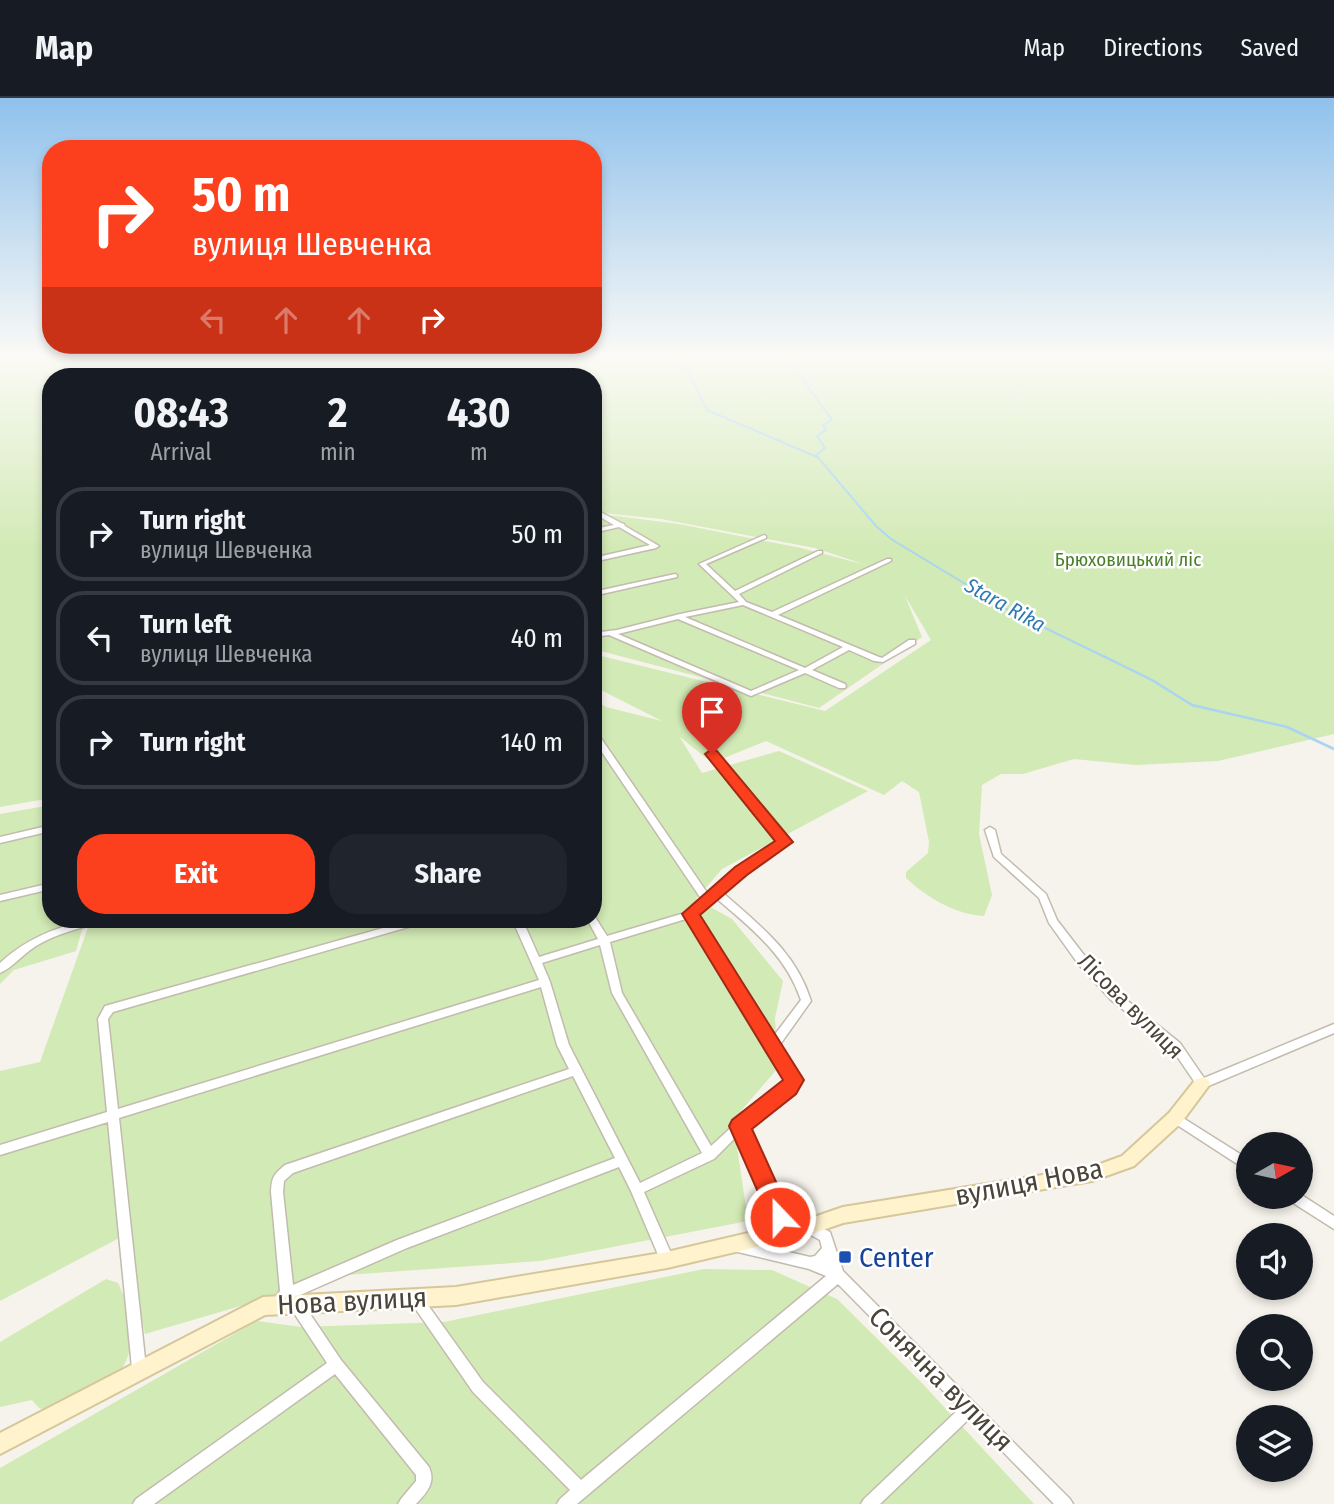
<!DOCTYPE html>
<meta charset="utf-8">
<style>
:root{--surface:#171b24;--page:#20242c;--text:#f1f3f6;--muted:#9ea1a6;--line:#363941;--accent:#fc3f1d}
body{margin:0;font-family:"Fira Sans Condensed",sans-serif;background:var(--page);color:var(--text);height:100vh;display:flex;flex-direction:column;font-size:26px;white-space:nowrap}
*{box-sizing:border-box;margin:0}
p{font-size:23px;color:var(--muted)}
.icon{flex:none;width:38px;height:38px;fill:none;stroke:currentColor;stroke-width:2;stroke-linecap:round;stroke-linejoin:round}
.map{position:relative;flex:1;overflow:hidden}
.sheet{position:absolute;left:42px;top:270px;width:560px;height:560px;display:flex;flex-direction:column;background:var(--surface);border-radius:28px;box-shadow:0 4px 10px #0003}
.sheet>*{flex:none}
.banner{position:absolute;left:42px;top:42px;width:560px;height:214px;border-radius:28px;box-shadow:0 4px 10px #0003;background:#fc3f1d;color:#fff;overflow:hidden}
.needle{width:46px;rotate:81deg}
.fabs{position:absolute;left:1236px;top:1034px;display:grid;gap:14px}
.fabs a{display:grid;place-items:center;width:77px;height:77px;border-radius:50%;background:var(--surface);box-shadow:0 4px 10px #0003;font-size:35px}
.pin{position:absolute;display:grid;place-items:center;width:60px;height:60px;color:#fff;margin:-72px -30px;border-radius:50% 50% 50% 0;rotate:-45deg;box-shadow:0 0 7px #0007}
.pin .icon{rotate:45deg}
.me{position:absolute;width:77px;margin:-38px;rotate:338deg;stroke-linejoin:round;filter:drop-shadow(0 0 5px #0008)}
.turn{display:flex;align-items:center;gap:24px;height:147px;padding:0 35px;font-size:32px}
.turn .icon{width:91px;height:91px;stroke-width:2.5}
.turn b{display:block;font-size:49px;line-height:60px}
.lanes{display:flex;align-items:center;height:66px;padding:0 35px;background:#0003;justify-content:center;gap:35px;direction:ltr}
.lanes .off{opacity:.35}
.eta{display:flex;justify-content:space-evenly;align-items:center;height:119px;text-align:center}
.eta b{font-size:42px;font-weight:700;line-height:49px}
.cta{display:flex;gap:14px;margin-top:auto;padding:14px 35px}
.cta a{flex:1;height:80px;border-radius:28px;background:var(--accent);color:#fff;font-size:28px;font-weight:700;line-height:80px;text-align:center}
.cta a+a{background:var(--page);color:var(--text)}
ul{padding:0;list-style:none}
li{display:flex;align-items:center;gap:21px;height:94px;margin:0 14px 10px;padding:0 21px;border:4px solid var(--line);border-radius:28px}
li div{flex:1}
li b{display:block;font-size:26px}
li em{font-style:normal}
header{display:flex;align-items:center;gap:42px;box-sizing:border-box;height:98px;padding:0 35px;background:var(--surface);border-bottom:2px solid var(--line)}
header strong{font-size:33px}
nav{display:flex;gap:38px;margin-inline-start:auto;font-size:24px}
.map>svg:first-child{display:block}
</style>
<header>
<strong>Map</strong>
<nav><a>Map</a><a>Directions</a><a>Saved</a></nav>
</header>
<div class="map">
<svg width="1334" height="1406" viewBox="0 0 1334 1406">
<rect width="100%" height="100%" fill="#f6f3ec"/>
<path fill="#d2eab5" d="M0 256H1334V636L1218 663 1136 667 1074 661 1023 676H1001L982 687 979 736 992 797 984 818C956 817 926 799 906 780V774L928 755 929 744 919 694 902 683 884 697 766 643 712 665 679 638 702 675 779 653 868 693 722 771 696 801 732 821 783 883 775 920 778 970 733 1022 748 1123 540 1163 347 1177 145 1236 121 1139 0 1203V973L40 964 91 821H593V601L606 609 662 623 593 588V556L825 613 931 542 905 498 922 539 819 610 593 551V415L679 426 801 450 866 467 815 450 661 421 593 414V278H51V700L0 709Z
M51 707V821H85L76 853 14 872 0 886V716Z
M704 1171 772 1172 837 1201 920 1283 1034 1406H0V1370L257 1223 301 1229 444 1224Z
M106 1181 118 1185C132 1213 139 1251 118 1276L50 1313 39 1310 32 1302 0 1309V1244Z"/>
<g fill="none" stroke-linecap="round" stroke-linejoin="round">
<path stroke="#a9d4f2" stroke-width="2" d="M679 268 687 272 707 312 817 359
M793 268 832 322 823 327 826 332 817 338 825 350 816 357 876 428 891 441 1010 513 1107 560"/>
<path stroke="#a9d4f2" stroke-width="2.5" d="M1103 558 1152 582 1192 607 1287 629 1334 651"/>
<g stroke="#c2bbae" stroke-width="3">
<path id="street" d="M593 410 621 425 624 426 625 428 659 448 656 450 593 464V460L650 447 619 429 593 435V431L614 427 593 415Z
M764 437 766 438V440L706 466 735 493 818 453H822V455L739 496 746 504 772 514 887 461H891V463L778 517 879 559 882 560 909 542H915V546L883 564 874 563 849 552 812 572 845 586 846 588 845 590H839L805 575 751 598 609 537 593 539V535L617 532 680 516 739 504 699 466ZM743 507 843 549 805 570 685 519ZM678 521 799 572 751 593 618 536Z
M675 476 677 477V479L593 498V494Z
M593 633H596L708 796 738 771 780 743 709 658 708 656 709 654H715L790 744 744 775 722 794C759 827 796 854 811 903L779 948 800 982 793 993 747 1030 792 1135 791 1139 786 1141 781 1139 738 1037 714 1061 644 1094 674 1162 672 1166 667 1168 662 1166 631 1093 619 1069 407 1150 298 1198 341 1262 429 1369C436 1385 427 1394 416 1406H398L401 1401 416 1383V1377L335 1276 154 1406H133L136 1401 327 1265 290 1209 285 1203 283 1204 278 1202 276 1198 280 1193 271 1094C272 1079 273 1077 285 1067L569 971 557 947 541 889 119 1020 146 1270 144 1275 139 1277 134 1275 132 1270 108 1024 0 1057V1047L107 1014 98 921 105 908 415 821H431L429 823 113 914 108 921 118 1011 539 882 512 821H522L539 859 598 841 587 821H593V818L595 819 607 838 688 814 702 802 593 641ZM716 800C751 830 786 857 801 902L773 939 696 817ZM689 820 788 982 785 987 736 1025 711 1048 622 895 610 844ZM600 847 612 895 702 1055 640 1085 569 947 550 884 542 865ZM573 978 615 1060 397 1142 293 1187 283 1094 284 1083 293 1075Z
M51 727V733L0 745V739Z
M990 729 995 732 1001 756 1046 796 1057 822 1087 861 1119 896 1180 945 1204 980 1334 926V935L1206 989 1202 991 1198 989 1172 951 1111 902 1079 867 1049 825 1039 800 994 759 985 732Z
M51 785V791L0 803V797Z
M90 821H107L105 823C82 830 57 835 36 848 23 856 13 869 0 875V865C27 840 55 830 90 821Z
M1175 1015 1248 1061V1073L1171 1023 1169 1020 1171 1017Z
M1300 1096 1334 1118V1131L1290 1103 1288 1099H1300Z
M808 1123 830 1134 843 1173 1070 1401 1073 1406H1054L970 1320 880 1406H861L864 1401 960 1310 838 1186 577 1406H557L560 1401 570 1392 473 1294 408 1200 410 1196 415 1194 420 1196 483 1284 581 1382 826 1178 809 1171 738 1154 733 1152 732 1148 733 1144 738 1142 810 1159 815 1158 822 1150 820 1142 803 1133 802 1129 803 1125Z"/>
</g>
<g stroke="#d6c79b" stroke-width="4">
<path id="secondary" d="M1202 980 1208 981 1210 986 1181 1025 1134 1068 1092 1083 843 1125 808 1137 667 1170 456 1207 265 1217 0 1356V1335L263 1199 456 1189 667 1154 808 1121 843 1109 1092 1069 1122 1058 1169 1015 1196 981Z"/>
</g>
<use href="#street" fill="#fff" fill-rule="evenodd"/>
<use href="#secondary" fill="#fff3cd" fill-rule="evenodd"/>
</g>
<linearGradient id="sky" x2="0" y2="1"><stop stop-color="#8fc1ec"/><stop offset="0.57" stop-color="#fbfaf6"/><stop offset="1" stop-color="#fbfaf6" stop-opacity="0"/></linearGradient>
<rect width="1334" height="453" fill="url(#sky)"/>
<path fill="#fc3f1d" stroke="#a42913" stroke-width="2" d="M712 651 717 653 793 744 747 777 700 817 804 982 796 996 752 1031 792 1119 789 1126 780 1129 772 1126 729 1028 732 1022 783 982 682 816 735 769 775 743 705 656Z"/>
<rect fill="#1a4fb4" stroke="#fff" stroke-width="2.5" x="838" y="1152" width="14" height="14" rx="3.5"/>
<g text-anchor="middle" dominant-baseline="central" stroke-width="5" stroke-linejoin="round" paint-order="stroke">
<g font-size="19" fill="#4a7f2a" stroke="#fff">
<text x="1128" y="461">Брюховицький ліс</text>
</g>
<g font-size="21" font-style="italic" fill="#2e7ab2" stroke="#fff">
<text transform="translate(1005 507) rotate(29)">Stara Rika</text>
</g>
<g font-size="23" fill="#4b4439" stroke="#fff">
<text transform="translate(1131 908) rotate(45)">Лісова вулиця</text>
</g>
<g font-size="28" fill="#4b4439" stroke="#fff">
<text transform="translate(1029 1084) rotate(-11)">вулиця Нова</text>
<text transform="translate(352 1203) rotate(-3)">Нова вулиця</text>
<text transform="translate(941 1281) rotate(45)">Сонячна вулиця</text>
</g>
<g font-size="28" fill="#164399" stroke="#fff" text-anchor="start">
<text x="859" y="1159">Center</text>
</g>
</g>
</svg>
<div class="fabs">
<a><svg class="needle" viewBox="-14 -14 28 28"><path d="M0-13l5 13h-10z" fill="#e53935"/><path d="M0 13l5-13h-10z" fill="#9ea1a6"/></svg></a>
<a><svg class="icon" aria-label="sound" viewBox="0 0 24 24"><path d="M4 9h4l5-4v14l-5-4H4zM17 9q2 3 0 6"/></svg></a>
<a><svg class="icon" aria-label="search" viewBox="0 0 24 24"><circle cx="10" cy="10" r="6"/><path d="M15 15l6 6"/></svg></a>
<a><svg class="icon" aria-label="layers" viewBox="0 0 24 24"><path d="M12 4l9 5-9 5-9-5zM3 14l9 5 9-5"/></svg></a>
</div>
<div class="pin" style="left:712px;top:656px;background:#d93025"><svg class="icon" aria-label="arrive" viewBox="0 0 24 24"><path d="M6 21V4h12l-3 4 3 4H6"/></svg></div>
<svg class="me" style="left:780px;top:1119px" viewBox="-20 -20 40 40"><circle r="17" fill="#fc3f1d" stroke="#fff" stroke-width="3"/><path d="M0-11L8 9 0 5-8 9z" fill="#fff"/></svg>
<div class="banner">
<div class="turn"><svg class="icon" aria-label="right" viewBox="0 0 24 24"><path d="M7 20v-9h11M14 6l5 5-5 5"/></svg><div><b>50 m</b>вулиця Шевченка</div></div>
<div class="lanes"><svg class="icon off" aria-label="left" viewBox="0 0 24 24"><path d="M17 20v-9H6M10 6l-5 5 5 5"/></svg><svg class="icon off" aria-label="ahead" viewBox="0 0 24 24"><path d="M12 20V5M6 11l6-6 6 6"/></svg><svg class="icon off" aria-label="ahead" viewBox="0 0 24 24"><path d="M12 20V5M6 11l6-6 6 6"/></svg><svg class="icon" aria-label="right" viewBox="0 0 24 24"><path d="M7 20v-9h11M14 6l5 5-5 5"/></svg></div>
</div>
<section class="sheet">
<div class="eta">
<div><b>08:43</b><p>Arrival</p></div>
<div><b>2</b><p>min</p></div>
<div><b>430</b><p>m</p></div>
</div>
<ul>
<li><svg class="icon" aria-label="right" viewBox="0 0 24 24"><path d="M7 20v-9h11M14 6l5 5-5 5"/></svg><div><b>Turn right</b><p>вулиця Шевченка</p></div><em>50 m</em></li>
<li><svg class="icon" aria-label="left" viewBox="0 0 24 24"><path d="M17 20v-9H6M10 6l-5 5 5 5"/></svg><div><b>Turn left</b><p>вулиця Шевченка</p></div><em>40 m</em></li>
<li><svg class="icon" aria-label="right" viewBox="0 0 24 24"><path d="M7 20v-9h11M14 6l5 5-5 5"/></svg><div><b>Turn right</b></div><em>140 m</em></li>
</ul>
<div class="cta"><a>Exit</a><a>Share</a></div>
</section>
</div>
